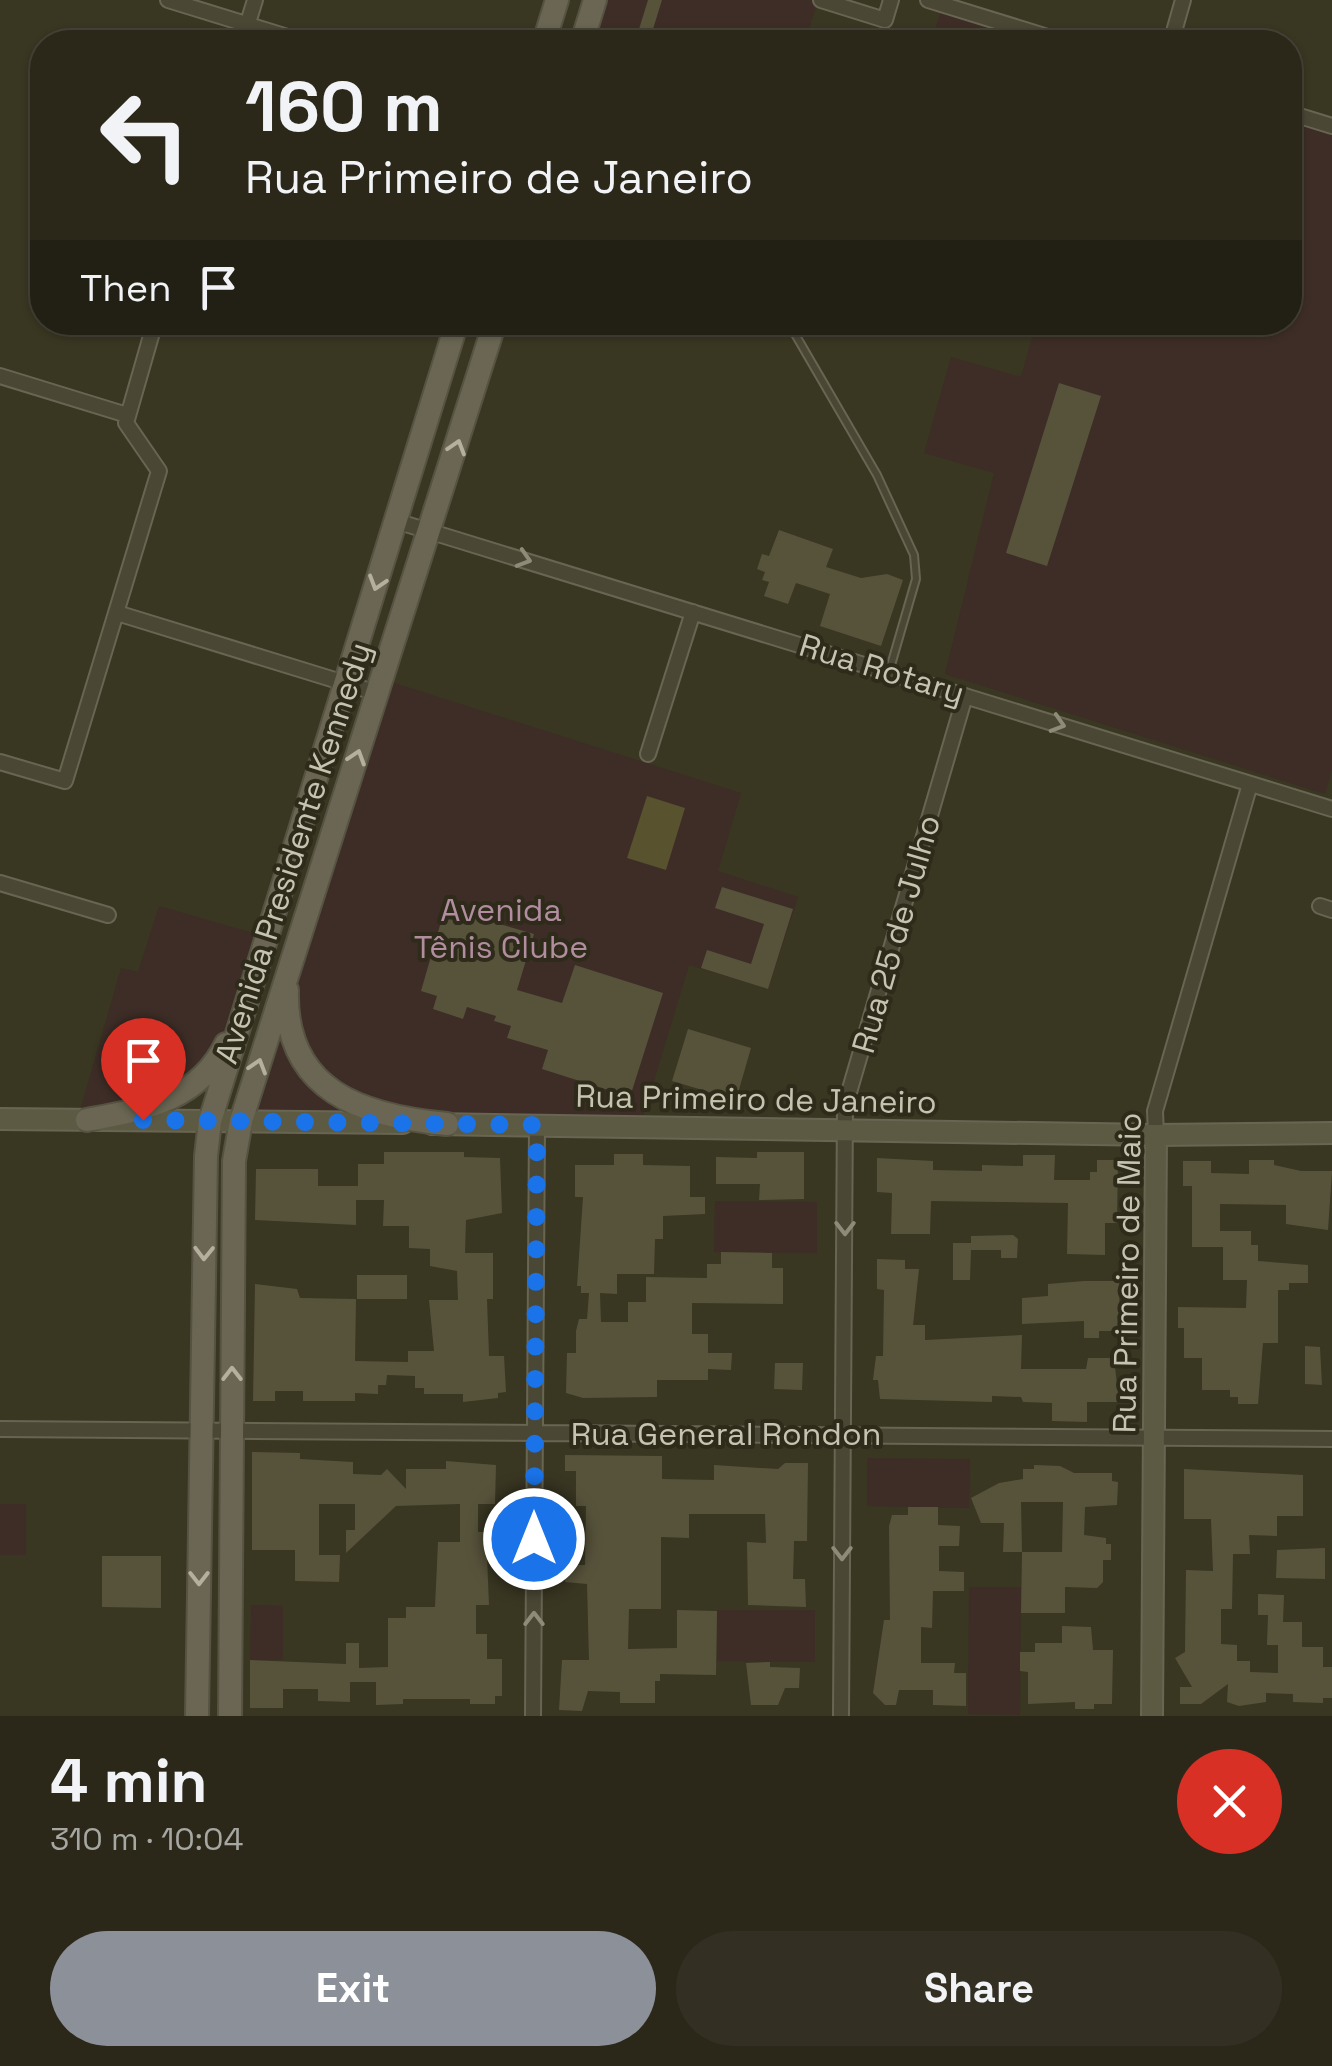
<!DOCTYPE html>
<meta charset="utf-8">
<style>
:root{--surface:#2b281a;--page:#333023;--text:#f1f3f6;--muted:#a6a6a2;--line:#474439;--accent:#8c9099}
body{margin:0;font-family:"Space Grotesk",sans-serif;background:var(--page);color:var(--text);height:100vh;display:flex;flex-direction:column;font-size:38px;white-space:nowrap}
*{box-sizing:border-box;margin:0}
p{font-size:32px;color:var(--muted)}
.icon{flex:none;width:55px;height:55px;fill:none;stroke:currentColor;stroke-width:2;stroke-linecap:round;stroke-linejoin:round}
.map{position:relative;height:1716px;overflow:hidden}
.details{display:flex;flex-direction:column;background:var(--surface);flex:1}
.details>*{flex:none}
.hud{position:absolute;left:30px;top:30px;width:1272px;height:305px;border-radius:40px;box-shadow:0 2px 8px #0004,0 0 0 2px var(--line);background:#2b281a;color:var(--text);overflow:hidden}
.pin{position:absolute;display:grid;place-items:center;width:85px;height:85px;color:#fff;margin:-102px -42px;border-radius:50% 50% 50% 0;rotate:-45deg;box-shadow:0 0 10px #0007}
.pin .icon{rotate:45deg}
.me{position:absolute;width:110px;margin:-55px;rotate:0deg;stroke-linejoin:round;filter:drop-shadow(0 0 8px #0008)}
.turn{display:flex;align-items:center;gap:35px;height:210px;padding:0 50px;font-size:45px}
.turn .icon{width:130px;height:130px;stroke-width:2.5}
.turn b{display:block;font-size:70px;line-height:85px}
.then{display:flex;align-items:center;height:95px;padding:0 50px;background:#0003;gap:20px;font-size:38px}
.round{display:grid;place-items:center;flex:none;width:105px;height:105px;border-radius:52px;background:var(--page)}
.overview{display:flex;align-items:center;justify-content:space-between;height:170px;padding:0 50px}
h1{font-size:60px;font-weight:600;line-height:75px}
.primary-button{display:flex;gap:20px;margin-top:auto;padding:20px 50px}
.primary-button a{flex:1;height:115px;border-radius:60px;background:var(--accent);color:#fff;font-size:40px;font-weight:600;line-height:115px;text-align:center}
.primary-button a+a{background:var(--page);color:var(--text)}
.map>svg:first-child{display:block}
</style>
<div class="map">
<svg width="1332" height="1716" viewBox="0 0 1332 1716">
<rect width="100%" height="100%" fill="#393622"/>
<path fill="#3d2d26" d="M603 0H818L805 42H589Z
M943 5 1064 42H931Z
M1290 113 1332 126V769L1325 794 945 674 994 473 924 453 951 357 1021 377 1036 323 1290 322Z
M382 679 741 793 718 871 798 897 768 989 689 965 640 1127 447 1124 341 1098 290 1027 287 995Z
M159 906 263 936 220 1047 166 1095 79 1114 121 968 138 972Z
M281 1009 290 1043 363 1118 249 1117Z
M715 1201 817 1202V1253L714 1252Z
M867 1458 970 1459 969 1508 867 1506Z
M0 1504H26V1555H0Z
M969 1587H1021L1020 1715 968 1714Z
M251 1605 283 1606V1660H250Z
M717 1610H815V1662L717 1661Z"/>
<path fill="#58522e" d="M647 796 685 808 666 870 627 858Z"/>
<path fill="#57533b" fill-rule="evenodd" d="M648 0H662L649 42H635Z
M1059 383 1101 396 1047 566 1006 553Z
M779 530 833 549 826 567 861 578 887 574 903 580 881 646 820 626 830 594 796 583 788 604 764 596 769 582 762 580 765 572 757 569 762 554 769 556Z
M722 887 793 909 768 989 701 968 707 950 751 964 764 924 715 908Z
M445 908 534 934 517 990 562 1003 575 965 663 993 630 1097 542 1069 548 1050 507 1038 511 1026 494 1021 496 1016 467 1007 463 1019 433 1009 437 996 421 991Z
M688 1029 751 1048 736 1100 672 1081Z
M384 1152H464V1157L500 1158 502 1213 466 1220 465 1253H493V1299H487L489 1356H504L506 1392 498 1393V1398L463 1402V1394H424V1388H415V1376L387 1375 386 1385H378V1394L355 1393V1401H303V1391H275V1401H253L255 1284 297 1289 300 1298 356 1299 355 1361 408 1362V1351H434L429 1300H458L457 1271 430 1266V1249L409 1248V1226H383L384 1200H356V1225L255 1220 256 1169H318V1186H358V1164H384Z
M757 1152H804V1199L759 1200 760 1184H716V1157L757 1158Z
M614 1154H643V1165L690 1166V1197H705V1214L663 1216V1239H655L654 1274H617V1294L600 1293 601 1322H628V1302H646V1277L707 1278V1264H721V1252L772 1253V1268H783V1304L692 1303V1334H708V1353H732L731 1370 708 1369V1380H657V1397L583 1398 566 1393 567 1353H576V1331L579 1319H587L589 1293H581V1286H577L583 1197H575V1165H614Z
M1023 1155H1055L1054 1180H1090V1172H1097V1160H1118L1117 1223H1105V1255L1067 1254 1068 1203 931 1201 930 1234H891L892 1193 877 1192V1158L933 1161V1170L982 1171V1165L1023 1166Z
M1249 1160H1274V1165L1301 1171H1332L1328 1230 1286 1224V1205L1220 1204V1231H1251V1245H1258V1261L1308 1265V1283H1289V1290H1278V1343H1263L1258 1404H1238V1397H1230V1390H1202V1358H1184V1328H1178V1307L1246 1308 1247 1280H1223V1247H1192V1186H1183V1161H1211V1173L1249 1174Z
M1013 1235 1018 1239 1017 1258H1001V1250H971L970 1280H953V1243H971V1236Z
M877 1259 905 1260V1269H919L913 1325H925V1340L1022 1335 1021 1369H1086L1088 1358H1114L1119 1402H1087V1422L1052 1421V1403L1023 1402 1021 1397 992 1396V1402L880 1399 878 1380H873L876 1356H883L884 1290 877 1289Z
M357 1275H407V1299H357Z
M1084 1281H1119L1120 1331H1099V1338H1084V1321L1022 1324V1298L1048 1296V1284Z
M1305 1346 1320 1347 1322 1385 1305 1384Z
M775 1363H803L802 1390 774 1389Z
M252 1452 300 1453V1459L353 1462V1474L381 1475 387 1469 406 1489V1469H446V1461L496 1465 495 1504H478V1532H500V1556H487L489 1605H476V1634H487V1659H502V1696H495V1704H470V1699H403V1704L376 1705V1682H350V1702L318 1701V1689H283V1708H250V1660L346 1664V1643H359V1668L388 1667V1618H406V1607H435L438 1542H460V1504L396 1506 346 1553V1530H355V1504H319V1555H340L339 1582 295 1581V1550H252Z
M565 1455 662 1456V1479L714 1480V1465L778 1469 785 1463H808L807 1541H794L793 1579H805L806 1607 748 1605 747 1542 766 1543 765 1514H689V1538L661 1537V1609H629L628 1649 677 1648V1610L717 1611 716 1675 660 1674V1681H655V1703H620V1692L588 1691 582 1711 559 1710 562 1660H589L587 1584 565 1582V1565H585L586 1506H576V1471H565Z
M1034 1465 1060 1466 1074 1473H1112V1481L1118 1482 1117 1505 1085 1507 1084 1535 1106 1538V1544H1111V1560H1103V1582L1097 1588 1065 1587V1613H1021L1022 1552H1003L1004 1523H981L971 1498 999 1483 1023 1479V1469H1034ZM1021 1502H1063L1062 1552H1022Z
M1184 1469 1303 1475V1516H1277V1536L1249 1535 1250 1554H1233L1232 1609H1221V1644L1237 1645V1661H1250V1672L1278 1673V1645H1267L1268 1615H1258V1594L1284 1595 1283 1622H1302V1647H1323V1667H1332V1698H1323V1703L1293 1702V1694L1266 1693V1702L1239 1706 1227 1702 1228 1684 1201 1704H1180V1687H1192L1175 1658 1185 1652 1186 1570 1213 1571 1211 1519H1184Z
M908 1507H938V1525L960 1526 959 1546H939V1571L964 1572V1591H933L932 1628 921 1627V1663H955L954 1673H966V1706L933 1705V1690H899L896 1705H885L873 1693 884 1620H890L889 1526 892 1515H908Z
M1325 1548V1579L1276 1578 1277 1550Z
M102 1556H161V1608L102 1607Z
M1062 1626 1091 1627 1093 1650H1113L1112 1704H1094V1709H1075V1702L1028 1704V1672L1020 1671V1652H1035V1643H1062Z
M770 1662V1667L800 1668 799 1688H785L778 1705H751L746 1663Z"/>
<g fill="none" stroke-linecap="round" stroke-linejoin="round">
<g stroke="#686553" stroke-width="10">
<path id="lane" d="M788 322 877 475 914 555 916 579 889 672"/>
</g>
<g stroke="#686553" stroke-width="18">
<path id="street" d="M168 0 304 42
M821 0 885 20 891 0
M928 0 1064 42
M242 42 255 0
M1171 42 1183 0
M1290 113 1332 126
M0 376 127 415
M396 521 1332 809
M117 613 377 693
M648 754 693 612
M0 762 65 781 159 471 126 423 155 322
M0 883 108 915
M1320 906 1332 910
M1156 1135 1155 1111 1250 784
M0 1429 1332 1439
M533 1716 537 1125
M841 1716 845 1106 965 696"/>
</g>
<g stroke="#686553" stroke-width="24">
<path id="secondary" d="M0 1119 403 1123
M432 1124 1156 1135 1332 1133
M1152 1716 1156 1135"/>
</g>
<g stroke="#565342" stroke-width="26">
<path id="primary" d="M544 42 557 0
M582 42 595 0
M287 990C284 1092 363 1116 447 1124
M87 1120C144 1109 198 1101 226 1044
M197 1716 206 1156 210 1121 457 322
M230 1716 234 1161 241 1121 495 322"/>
</g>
<use href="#lane" stroke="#4a4735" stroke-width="6"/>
<use href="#street" stroke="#4a4735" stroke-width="14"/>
<use href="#secondary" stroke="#5d5a43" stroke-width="20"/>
<use href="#primary" stroke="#6a6653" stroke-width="22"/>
</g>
<defs><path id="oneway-chevron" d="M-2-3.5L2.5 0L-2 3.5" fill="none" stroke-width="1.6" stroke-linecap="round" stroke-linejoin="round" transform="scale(2.5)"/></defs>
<g stroke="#b4b09d">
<use href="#oneway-chevron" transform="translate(457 447) rotate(-73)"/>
<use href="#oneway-chevron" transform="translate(377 583) rotate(107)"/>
<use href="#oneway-chevron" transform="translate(357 757) rotate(-72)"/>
<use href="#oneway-chevron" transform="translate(258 1066) rotate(-73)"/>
<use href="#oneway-chevron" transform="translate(204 1253) rotate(91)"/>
<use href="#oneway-chevron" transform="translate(232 1374) rotate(-90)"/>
<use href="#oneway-chevron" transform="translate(199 1578) rotate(90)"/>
</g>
<g stroke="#8e8b79">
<use href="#oneway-chevron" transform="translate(524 559) rotate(17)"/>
<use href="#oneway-chevron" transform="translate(1058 724) rotate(17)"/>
<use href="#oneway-chevron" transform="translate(845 1228) rotate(90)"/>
<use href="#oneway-chevron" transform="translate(842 1553) rotate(90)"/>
<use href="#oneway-chevron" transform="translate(534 1619) rotate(-90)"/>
</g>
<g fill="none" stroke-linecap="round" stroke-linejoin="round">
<path stroke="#1a73e8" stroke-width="18" stroke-dasharray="0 32.4" d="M143 1120 537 1125 534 1539"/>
</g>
<g text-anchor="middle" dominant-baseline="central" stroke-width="8" stroke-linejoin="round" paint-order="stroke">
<g font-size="32" fill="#c6c3b0" stroke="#2e2b1b">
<text transform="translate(882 669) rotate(17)">Rua Rotary</text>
<text transform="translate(293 853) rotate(-72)">Avenida Presidente Kennedy</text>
<text transform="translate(896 934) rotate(-74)">Rua 25 de Julho</text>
<text transform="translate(756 1099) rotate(1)">Rua Primeiro de Janeiro</text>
<text transform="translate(1127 1273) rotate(-89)">Rua Primeiro de Maio</text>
<text x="726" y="1434">Rua General Rondon</text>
</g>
<g font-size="32" fill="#b18d9f" stroke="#2e2b1b">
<text x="501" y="910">Avenida<tspan x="501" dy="37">Tênis Clube</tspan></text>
</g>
</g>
</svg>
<div class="pin" style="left:143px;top:1120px;background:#d93025"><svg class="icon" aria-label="arrive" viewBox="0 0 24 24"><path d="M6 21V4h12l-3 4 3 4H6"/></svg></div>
<svg class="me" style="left:534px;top:1539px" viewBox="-20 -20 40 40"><circle r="17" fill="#1a73e8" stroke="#fff" stroke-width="3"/><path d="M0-11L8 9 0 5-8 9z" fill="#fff"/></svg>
<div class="hud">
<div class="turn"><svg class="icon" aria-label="left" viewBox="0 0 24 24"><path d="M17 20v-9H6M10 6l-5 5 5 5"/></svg><div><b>160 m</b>Rua Primeiro de Janeiro</div></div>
<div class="then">Then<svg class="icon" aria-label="arrive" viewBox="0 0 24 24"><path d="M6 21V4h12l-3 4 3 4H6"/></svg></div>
</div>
</div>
<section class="details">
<div class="overview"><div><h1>4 min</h1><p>310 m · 10:04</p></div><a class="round" style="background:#d93025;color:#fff"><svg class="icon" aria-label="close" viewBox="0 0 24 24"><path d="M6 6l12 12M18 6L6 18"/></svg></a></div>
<div class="primary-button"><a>Exit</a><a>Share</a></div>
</section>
